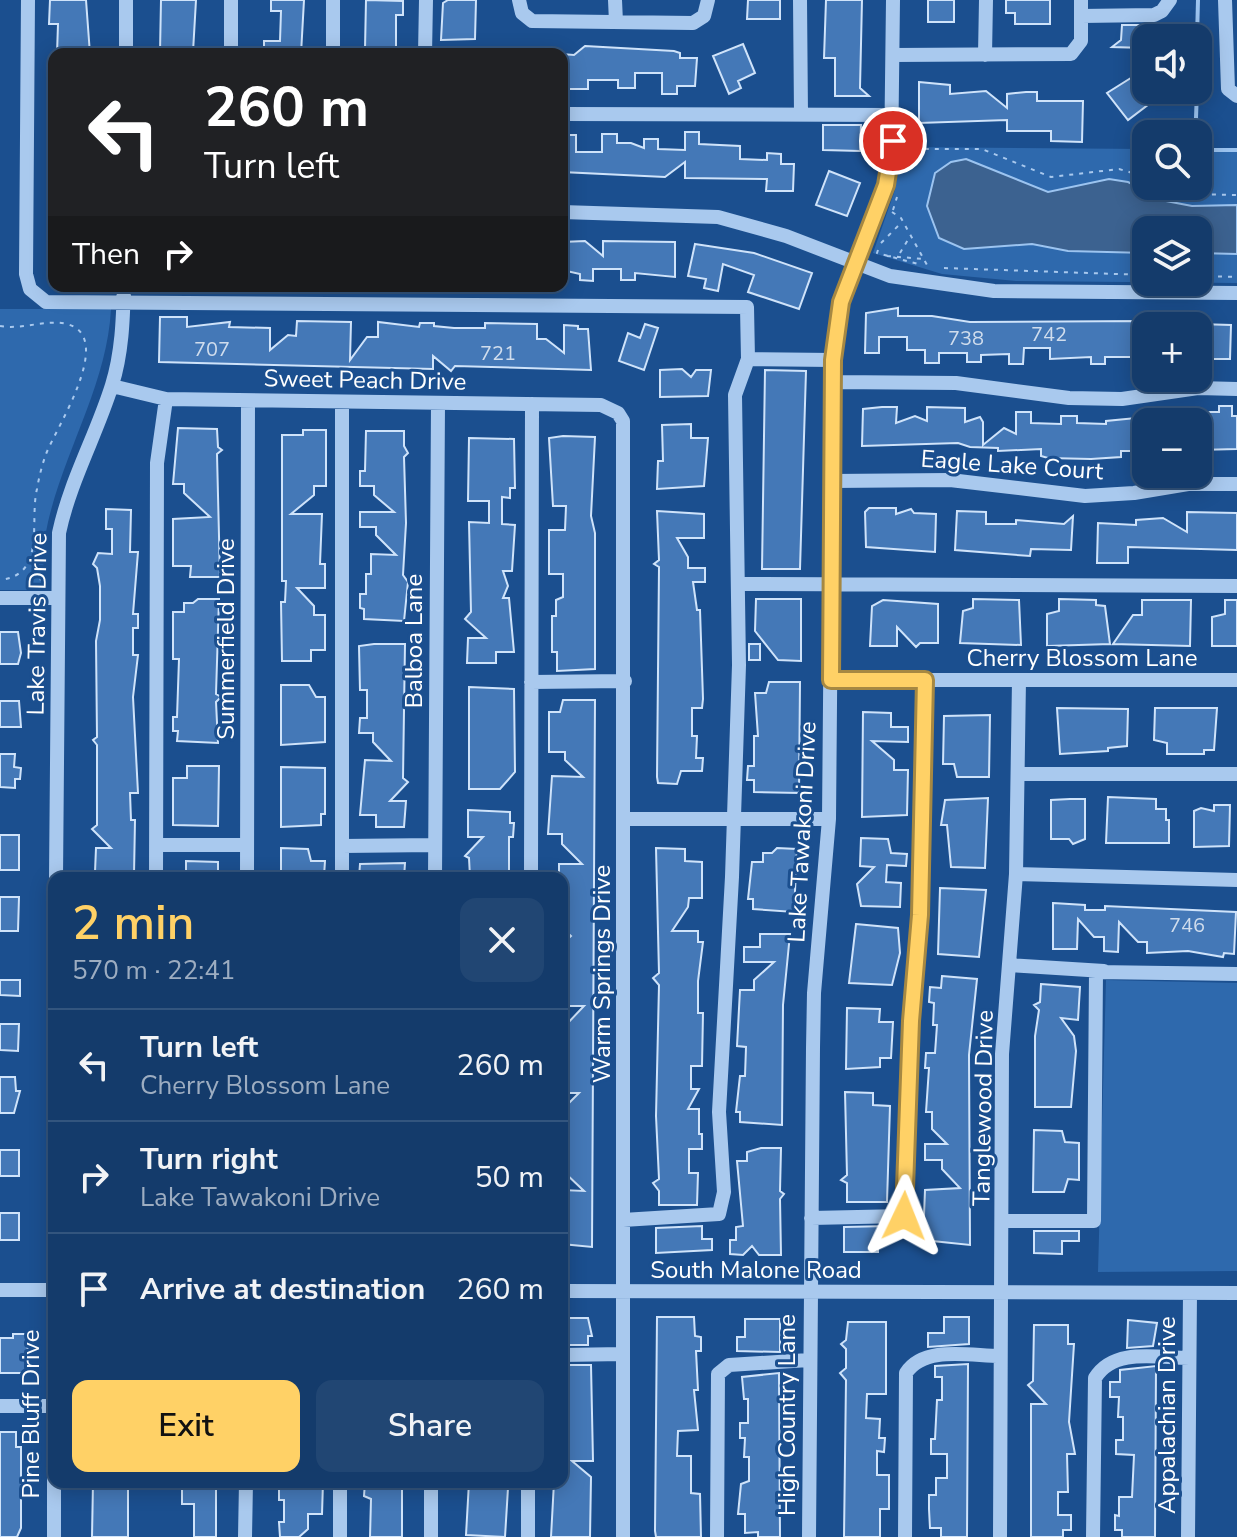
<!DOCTYPE html>
<meta charset="utf-8">
<style>
:root{--surface:#143b6b;--page:#214673;--text:#f1f3f6;--muted:#9dadc1;--line:#33557e;--accent:#ffd166}
body{margin:0;font-family:"Nunito Sans",sans-serif;background:var(--page);color:var(--text);height:100vh;display:flex;flex-direction:column;font-size:30px;white-space:nowrap}
*{box-sizing:border-box;margin:0}
p{font-size:26px;color:var(--muted)}
.icon{flex:none;width:44px;height:44px;fill:none;stroke:currentColor;stroke-width:2;stroke-linecap:round;stroke-linejoin:round}
.map{position:relative;flex:1;overflow:hidden}
.panel{position:absolute;left:48px;top:872px;width:520px;height:616px;display:flex;flex-direction:column;background:var(--surface);border-radius:16px;box-shadow:0 4px 20px #0003,0 0 0 2px var(--line)}
.panel>*{flex:none}
.guide{position:absolute;left:48px;top:48px;width:520px;height:244px;border-radius:16px;box-shadow:0 4px 20px #0003,0 0 0 2px var(--line);background:#202124;color:#fff;overflow:hidden}
.controls{position:absolute;left:1132px;top:24px;display:grid;gap:16px}
.controls a{display:grid;place-items:center;width:80px;height:80px;border-radius:16px;background:var(--surface);box-shadow:0 4px 20px #0003,0 0 0 2px var(--line);font-size:40px}
.pin{position:absolute;display:grid;place-items:center;width:68px;height:68px;color:#fff;margin:-34px;border:4px solid #fff;border-radius:50%;box-shadow:0 2px 8px #0007}
.me{position:absolute;width:88px;margin:-44px;rotate:2deg;stroke-linejoin:round;filter:drop-shadow(0 0 6px #0008)}
.turn{display:flex;align-items:center;gap:28px;height:168px;padding:0 24px;font-size:36px}
.turn .icon{width:104px;height:104px;stroke-width:2.5}
.turn b{display:block;font-size:56px;line-height:68px}
.then{display:flex;align-items:center;height:76px;padding:0 24px;background:#0003;gap:16px;font-size:30px}
.round{display:grid;place-items:center;flex:none;width:84px;height:84px;border-radius:16px;background:var(--page)}
.headline{display:flex;align-items:center;justify-content:space-between;height:136px;padding:0 24px}
h1{font-size:48px;font-weight:600;line-height:60px;color:var(--accent)}
.button{display:flex;gap:16px;margin-top:auto;padding:16px 24px}
.button a{flex:1;height:92px;border-radius:16px;background:var(--accent);color:#111;font-size:32px;font-weight:600;line-height:92px;text-align:center}
.button a+a{background:var(--page);color:var(--text)}
ul{padding:0;list-style:none}
li{display:flex;align-items:center;gap:24px;height:112px;padding:0 24px;border-top:2px solid var(--line)}
li div{flex:1}
li b{display:block;font-size:30px}
li em{font-style:normal}
.map>svg:first-child{display:block}
</style>
<div class="map">
<svg width="1237" height="1537" viewBox="0 0 1237 1537">
<rect width="100%" height="100%" fill="#1b4f8f"/>
<path fill="#2e69ad" fill-rule="evenodd" d="M902 147 1146 149V186H1198V149L1237 150V283L1016 281 942 274 873 253 895 190ZM1146 230H1198V282H1146Z
M0 309H111C107 384 65 449 48 522 43 543 44 568 42 590H0Z
M1106 980 1237 983V1271L1098 1272Z"/>
<path fill="#3c6290" stroke="#9cc4f0" stroke-width="2" d="M966 159 1048 192 1109 179 1128 182 1166 201 1192 206 1237 205V254L1198 253V230H1146V253L1068 251 1032 244 964 249 939 238 927 206 935 173 951 162Z"/>
<g fill="none" stroke-linecap="round" stroke-linejoin="round">
<path stroke="#9cc4f0" stroke-width="4" d="M1197 38 1198 0
M1197 90 1196 118 1210 150H1237"/>
</g>
<path fill="#4478b7" stroke="#cfe3fa" stroke-width="2" d="M50 0H86L90 54H57L58 24H49Z
M161 0H196L193 52H160Z
M271 0H304L301 54H264V41H280L281 11H271Z
M366 0 403 1V15H396V54H369V49H365Z
M448 0H476L475 39 441 40 443 3Z
M748 0H780V19H747Z
M826 0H862L860 88 869 96H835V58H824Z
M928 0H954V22H928Z
M1006 0H1050V24H1015V13H1006Z
M1122 25H1147L1146 48 1112 47 1121 40Z
M743 44 755 73 738 81 741 88 729 94 713 56Z
M585 46 674 51 680 53V58H697L695 86H677V94H662V73H635V88H618V80H588V89H562V54L574 55Z
M1134 76 1153 101 1128 120 1107 93Z
M919 82 950 85V94L986 91 1007 108V94L1026 92H1037V101H1083L1082 142 1051 141V131H1007V120L919 123Z
M823 125H861L860 151 823 150Z
M685 132H699V144L740 146V159L767 160V153L781 154V164H794L793 191H766L767 179 685 178V162L665 177 562 172V135H576V152H602V134H617V143H631L644 148V139H658V149L685 150Z
M829 171 860 183 847 216 816 205Z
M585 241 603 256V241L675 242V277L635 273V280H621V269H593V281L580 280V274L562 270V242Z
M695 244 754 253 812 273 799 309 748 292 754 275 723 264 718 291 704 288 706 279 688 276Z
M898 308V316H932L970 322 1146 321V357H1105V364H1091V357L1050 359V348H1024L1023 364H1009V354L981 355V362H967V353H939V363H925V350H907V337H879V353H865L866 313Z
M160 317H187V327L230 322 229 327 270 328V350L288 335 296 336 297 321 351 322 350 360 367 337H378V322L419 327 420 323H434V326L454 328H485V323L537 324V339H546L564 353V325L578 326V329H588L591 370 455 366 451 371 433 356V369L159 362Z
M645 324 658 328 644 370 619 361 628 333 640 338Z
M1198 324 1231 325 1230 359H1210V368L1198 367Z
M682 369 691 377 696 370H711L708 396 660 397V370Z
M765 370 806 371 800 569H762Z
M1219 406H1232V416H1237V449L1198 450V412H1219Z
M882 407H897L896 423 915 416 927 421V407L965 408V422L980 417 983 422V445L1004 428 1016 434V412H1031V423L1061 424V416H1077V423L1106 424V421L1146 417V451H1121V457L1091 459 1048 458 1041 456V449L998 451V448L970 447 958 443 862 446 863 409Z
M1151 409H1167L1166 422H1151Z
M691 424V438H708L704 486 657 489 658 461H663L662 425Z
M178 428 217 429 218 447 222 450 217 454 220 577H190L191 566H173V519L210 517 184 493V484H173Z
M303 430H326V486H314V495L291 514H322L320 564H325V588H297L314 606V615H325V650H311V661H282L281 602H285L286 581H282V435H303Z
M366 431H404V446L408 453 404 457 406 523 403 575 408 582 404 621 364 619V609L360 608V594H366V574H371V554L396 555 376 535V527H360V512H394L374 495V486H360V471H365Z
M563 436 595 437 591 516 595 533V669L557 671V652H552V616H556V600L563 597V574H549V530H565L566 506H553L549 438Z
M469 438 514 439 515 488H510V498L502 497V524L515 525 512 571H503L508 586 503 598H509L514 652H496V663H467L468 638H486L465 619 471 612 469 522 489 523V501H468Z
M869 508H896V514L911 509 914 513 936 514 935 552 866 547 865 512Z
M106 509 131 510 130 552H138L133 614H138V628H133V655H138L133 697 138 793H130L131 820H135L134 875 95 872 96 848H111L92 829 97 825V745L93 740 97 737 96 641 100 620V586L97 568 93 564 98 553 112 554V529H106Z
M657 511 704 514V538H677L688 557V568H705V582H693L697 610H700L703 699 702 708H692V736H697L696 758H703L702 771H681L677 784 658 783 657 777 659 567 654 564 659 560Z
M957 511 986 512V524H1016V520L1064 524 1073 516 1071 550 1031 549 1030 556 955 550Z
M1187 512 1237 513V550L1128 547V563H1097L1098 523 1136 525V520L1163 518 1187 532Z
M198 599H219L216 694 221 697 216 702 218 743 177 741 178 731H173V717H177L179 659H173V612H184V603H193Z
M756 599H801V661L778 660 755 631Z
M973 599 1019 600 1021 645 960 643 963 611 973 608Z
M1059 599 1096 600V605L1105 606 1110 644 1047 646V614L1059 611Z
M883 600 938 604V643H920L916 647 897 627V646H870L872 606Z
M1142 600H1191L1190 646 1113 644 1133 615H1142Z
M1225 600H1237V646H1212V617L1225 614Z
M0 632H18L21 653 18 664H0Z
M374 644H405L403 778 408 782 390 801H406L404 827H376V815H360L365 760 391 761 373 742V733H359L360 718H367V690H360L359 646Z
M749 644H760V660H749Z
M769 682H800L799 793 754 792V780H747L748 766H754V736H758L755 693H766Z
M281 685H309L316 697H325V742L281 745Z
M469 687 514 689 515 772 500 789H469Z
M563 700H595L592 1247 562 1244V1190L584 1191 564 1172 562 1163V1110L579 1093H562V1038L564 1027 584 1006H562V944L571 936 562 928V878H559V864H582L562 844V834H548L552 776 583 777 565 760V752H549V712H560Z
M0 701H19L21 727H0Z
M1057 708 1128 709 1127 746 1108 748V751L1060 754Z
M1155 708H1217L1214 750H1204V754H1167V743L1154 740Z
M863 712 891 713V727H908V742L872 741 894 760V770H908L907 815 862 817Z
M990 715 989 777H957L954 764H943L944 716Z
M0 754H15L14 767 21 768 20 779H15V788L0 787Z
M187 766H219L218 826 173 825V778H187Z
M281 767 325 768V814H321V825L281 827Z
M1108 797 1156 799V809H1166V820H1169V843H1106Z
M988 798 985 868 951 867 947 825H941L945 800Z
M1070 799H1085V839L1073 844 1069 839H1051V800Z
M1214 805H1230L1229 846 1194 847V811L1201 808 1214 811Z
M468 810 510 812V823H514L513 837H509V877H470L469 858 465 856 483 837H468Z
M0 835H19V870H0Z
M861 838 888 839 891 853 907 854 906 866 887 865 886 882 901 883 900 907 861 906 857 884 874 867 860 866Z
M281 848 308 849 311 861H325L324 876H281Z
M656 848 685 849V861L702 862V898H689L688 907 672 931H698V942H703L698 981V1013H703L702 1066H691V1089H699L688 1109H699V1134H702V1149H689V1173H698L697 1205H659V1191L653 1183 659 1179 656 1116 659 985 653 978 659 973Z
M777 848 797 849 794 912 753 909V899H748L752 862H763V853H772Z
M186 861 218 862V878H186Z
M405 863 404 878H359L360 864Z
M940 888 986 890 979 957 938 954Z
M0 897H19L18 931H0Z
M1053 903 1085 905V910H1105V906L1236 912 1234 954 1224 953 1223 957 1188 951 1147 953V942H1138L1119 922 1118 952 1104 951V937H1094L1078 919 1077 949H1053Z
M856 924 898 928 900 953 892 985 849 983Z
M760 934H790L783 1005 782 1125 740 1122V1112H736L740 1076H745L746 1047 737 1046 740 990H754V980L774 962H744V947H760Z
M942 976 977 979 969 1055 970 1245 923 1240 925 1190 960 1188 942 1169V1160H925V1144H947L932 1129V1112H926L929 1068H925L926 1053H935L937 1025H933L934 1003 929 1002 930 987 941 988Z
M0 980H20V996L0 995Z
M1041 984 1080 987 1078 1020 1061 1018 1074 1036 1076 1051 1071 1107H1035V1036L1039 1010 1034 1005 1040 1002Z
M847 1008 880 1009 879 1022H893L891 1058H880V1067L846 1069Z
M0 1024H19L18 1051 0 1050Z
M0 1077H15L16 1091H20L14 1113H0Z
M845 1092 873 1093V1105L890 1106 887 1202H847V1183L841 1180 847 1175Z
M1034 1130 1062 1131 1065 1142 1079 1143V1180L1068 1179 1064 1192H1033Z
M761 1148H781L780 1191 784 1194 780 1199 781 1255H759L752 1246 743 1255 730 1254V1240H736V1227L743 1226 737 1161H747V1152Z
M0 1150H19V1176H0Z
M0 1213H19V1240H0Z
M702 1226V1239H712V1250L656 1253V1228Z
M889 1226V1240H878V1252H844V1227Z
M1034 1231H1079V1241H1062V1254L1034 1253Z
M657 1317H694L695 1336 701 1337V1351H696L698 1390H694L698 1430 678 1431 677 1456H691V1493L700 1494 701 1537H656L655 1531Z
M944 1317H969V1344L928 1347V1333H944Z
M563 1318H588L592 1336H588V1345H563Z
M745 1319H780V1352L737 1351V1337H745Z
M1128 1320 1157 1323 1153 1346 1127 1348Z
M848 1322H886V1394H867L866 1418 880 1419 879 1438H885L884 1452 877 1451V1475H889V1509H880V1537H844L846 1380 840 1373 846 1368V1349L841 1344 846 1340Z
M1034 1325H1068V1344H1074L1069 1422 1075 1454H1067L1068 1492H1058V1515H1071V1530H1063V1537H1031V1404H1046L1028 1385 1033 1381Z
M13 1334H28L27 1373H0V1338H13Z
M968 1364 967 1537H941V1528H930L929 1509V1495H936V1478H947V1454H931V1439H935L937 1400H942V1377H935V1366Z
M562 1365H591L593 1461H572L591 1477 590 1537H551L554 1482H562Z
M1156 1366 1155 1537H1122V1530H1115V1515L1119 1516V1497H1132L1134 1455 1116 1454V1440H1123V1417H1118L1119 1397H1110V1382H1120V1370Z
M779 1373 780 1537H758V1532L745 1533V1514H738L741 1484 749 1481V1457H744L745 1438H740V1423H748V1399H744L742 1377Z
M0 1432H16V1447H21V1528L17 1537H0Z
M93 1482H128V1537H92Z
M182 1482H216V1537H194V1504H182Z
M284 1482H323L322 1514H308V1529L299 1537H280L279 1522H284V1500H279V1488H284Z
M365 1482H402V1537H370L371 1499 364 1496Z
M469 1482H491V1488H508L505 1537 466 1535Z"/>
<g fill="none" stroke-linecap="round" stroke-linejoin="round">
<path stroke="#a9c9ee" stroke-width="2" stroke-dasharray="4 6" stroke-linecap="butt" d="M906 156 926 149H982L1051 177 1119 169 1146 177
M1163 186 1193 194 1237 195
M893 210 897 197
M892 212 901 218 927 265
M881 243 902 222
M878 250 877 253 922 265
M900 253 909 238
M887 256 924 259
M944 268 1146 275
M1198 276 1237 277
M0 326C22 330 46 319 67 324 116 337 56 428 46 454 42 465 39 477 37 489 29 521 47 575 0 580
M31 561 39 566 41 582"/>
<path stroke="#a9c9ee" stroke-width="14" d="M28 0 26 274 30 289 46 302 747 307 748 359 735 395 739 665 732 877 719 1112 724 1192 719 1214 623 1220
M333 0V54
M519 0 522 13 532 21 693 23 704 16 708 0
M615 0 616 22
M800 0 801 114
M1225 0 1228 89 1237 96
M1081 16 1154 15 1162 11 1170 0
M126 54V0
M231 54V0
M425 54 426 0
M893 55 1071 54 1081 41V0
M985 55 986 0
M562 114 894 115
M562 212 718 217 786 236 890 276 994 291 1237 293
M748 359 833 360
M833 382 956 383 1069 398 1122 399 1198 388 1237 389
M112 386 166 399 601 405 618 413 623 421V1537
M342 402V878
M832 481 950 480 1085 496 1134 493 1188 484H1237
M738 584 1237 586
M0 598H57
M831 680H1237
M531 682 625 681
M1018 774H1237
M624 819H829
M156 845H247
M342 846 435 845
M1016 874 1237 880
M56 878 59 533C70 481 96 436 112 385 122 353 123 320 124 286
M156 878 157 463 166 399
M247 878 248 401
M435 878 438 404
M531 878 532 404
M1009 965 1104 971
M811 1218 904 1216 911 1021 920 915 925 680
M1003 1221H1094L1096 972 1237 974
M0 1290H54
M562 1291 1237 1293
M562 1355 623 1354
M0 1406H53
M54 1537V1155
M245 1537 246 1482
M340 1537V1482
M431 1537V1482
M528 1537V1482
M717 1537 718 1374 729 1365 809 1360
M809 1537 813 1048 814 993 829 819 833 360 841 302 875 217 891 163 893 0
M905 1537 906 1373C924 1345 971 1356 1000 1356
M1000 1537 1002 1054 1016 874 1019 680
M1093 1537 1095 1378C1114 1347 1158 1358 1189 1358
M1188 1537 1190 1293"/>
</g>
<g fill="none" stroke-linecap="round" stroke-linejoin="round">
<g stroke="#a68842" stroke-width="20">
<path id="route" d="M893 141 886 185 841 302 833 360 831 680H925L920 915 911 1021 904 1216"/>
</g>
<use href="#route" stroke="#ffd166" stroke-width="14"/>
</g>
<g text-anchor="middle" dominant-baseline="central" stroke-width="6" stroke-linejoin="round" paint-order="stroke">
<g font-size="20" fill="#d0dded">
<text x="1049" y="334">742</text>
<text x="966" y="338">738</text>
<text x="212" y="349">707</text>
<text x="498" y="353">721</text>
<text x="1187" y="925">746</text>
</g>
<g font-size="24" fill="#fff" stroke="#1b4f8f">
<text transform="translate(365 380) rotate(1)">Sweet Peach Drive</text>
<text transform="translate(1012 465) rotate(4)">Eagle Lake Court</text>
<text transform="translate(37 624) rotate(-89)">Lake Travis Drive</text>
<text transform="translate(226 639) rotate(-90)">Summerfield Drive</text>
<text transform="translate(414 641) rotate(-90)">Balboa Lane</text>
<text x="1082" y="658">Cherry Blossom Lane</text>
<text transform="translate(802 832) rotate(-87)">Lake Tawakoni Drive</text>
<text transform="translate(602 974) rotate(-90)">Warm Springs Drive</text>
<text transform="translate(983 1108) rotate(-89)">Tanglewood Drive</text>
<text x="756" y="1270">South Malone Road</text>
<text transform="translate(31 1414) rotate(-90)">Pine Bluff Drive</text>
<text transform="translate(787 1415) rotate(-90)">High Country Lane</text>
<text transform="translate(1167 1415) rotate(-90)">Appalachian Drive</text>
</g>
</g>
</svg>
<div class="controls">
<a><svg class="icon" aria-label="sound" viewBox="0 0 24 24"><path d="M4 9h4l5-4v14l-5-4H4zM17 9q2 3 0 6"/></svg></a>
<a><svg class="icon" aria-label="search" viewBox="0 0 24 24"><circle cx="10" cy="10" r="6"/><path d="M15 15l6 6"/></svg></a>
<a><svg class="icon" aria-label="layers" viewBox="0 0 24 24"><path d="M12 4l9 5-9 5-9-5zM3 14l9 5 9-5"/></svg></a>
<a>+</a>
<a>−</a>
</div>
<div class="pin" style="left:893px;top:141px;background:#d93025"><svg class="icon" aria-label="arrive" viewBox="0 0 24 24"><path d="M6 21V4h12l-3 4 3 4H6"/></svg></div>
<svg class="me" style="left:904px;top:1216px" viewBox="-20 -20 40 40"><path d="M0-17L14 15 0 8-14 15z" fill="#ffd166" stroke="#fff" stroke-width="4"/></svg>
<div class="guide">
<div class="turn"><svg class="icon" aria-label="left" viewBox="0 0 24 24"><path d="M17 20v-9H6M10 6l-5 5 5 5"/></svg><div><b>260 m</b>Turn left</div></div>
<div class="then">Then<svg class="icon" aria-label="right" viewBox="0 0 24 24"><path d="M7 20v-9h11M14 6l5 5-5 5"/></svg></div>
</div>
<section class="panel">
<div class="headline"><div><h1>2 min</h1><p>570 m · 22:41</p></div><a class="round"><svg class="icon" aria-label="close" viewBox="0 0 24 24"><path d="M6 6l12 12M18 6L6 18"/></svg></a></div>
<ul>
<li><svg class="icon" aria-label="left" viewBox="0 0 24 24"><path d="M17 20v-9H6M10 6l-5 5 5 5"/></svg><div><b>Turn left</b><p>Cherry Blossom Lane</p></div><em>260 m</em></li>
<li><svg class="icon" aria-label="right" viewBox="0 0 24 24"><path d="M7 20v-9h11M14 6l5 5-5 5"/></svg><div><b>Turn right</b><p>Lake Tawakoni Drive</p></div><em>50 m</em></li>
<li><svg class="icon" aria-label="arrive" viewBox="0 0 24 24"><path d="M6 21V4h12l-3 4 3 4H6"/></svg><div><b>Arrive at destination</b></div><em>260 m</em></li>
</ul>
<div class="button"><a>Exit</a><a>Share</a></div>
</section>
</div>
